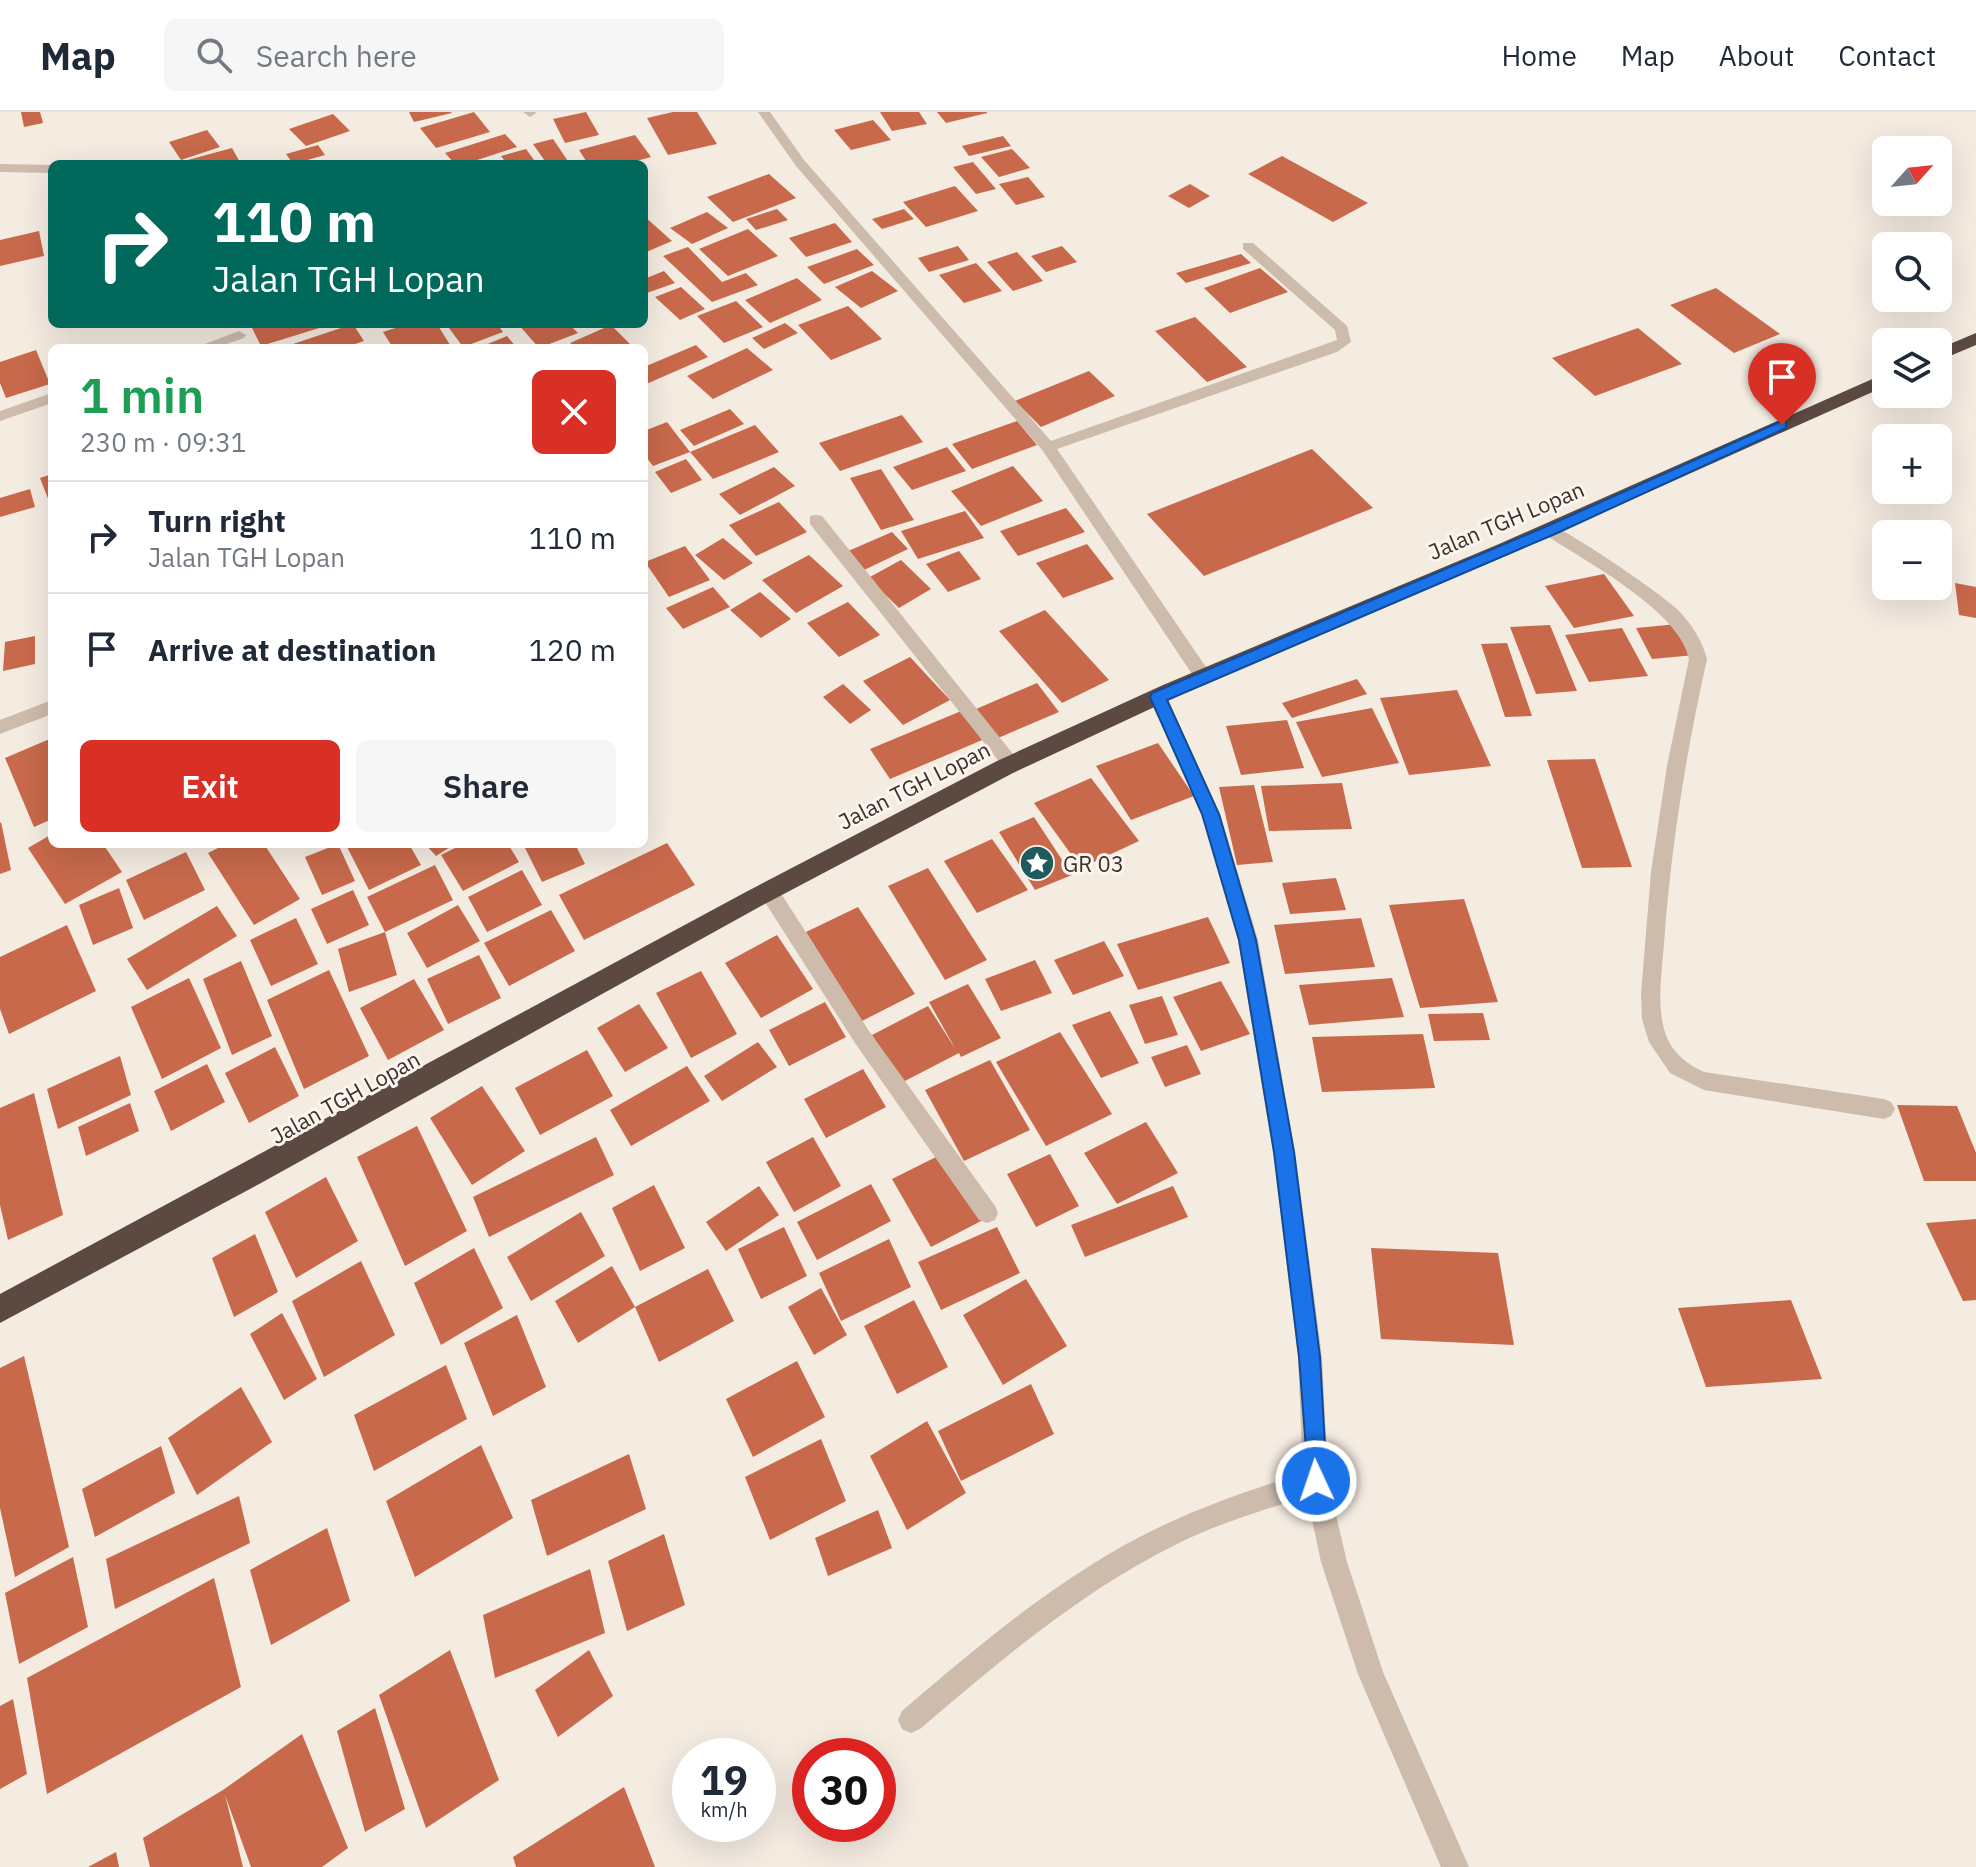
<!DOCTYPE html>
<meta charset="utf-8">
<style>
:root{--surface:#fff;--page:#f6f6f7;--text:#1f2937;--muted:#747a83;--line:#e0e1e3;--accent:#d93025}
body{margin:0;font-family:"IBM Plex Sans",sans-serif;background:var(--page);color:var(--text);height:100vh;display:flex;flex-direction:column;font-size:30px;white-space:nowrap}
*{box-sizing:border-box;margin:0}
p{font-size:26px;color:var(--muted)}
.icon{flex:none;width:44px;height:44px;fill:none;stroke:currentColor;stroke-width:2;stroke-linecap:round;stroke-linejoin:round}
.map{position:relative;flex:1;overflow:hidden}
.side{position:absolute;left:48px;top:232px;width:600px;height:504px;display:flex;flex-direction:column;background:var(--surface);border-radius:12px;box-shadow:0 8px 32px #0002}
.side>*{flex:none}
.top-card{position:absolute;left:48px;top:48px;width:600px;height:168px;border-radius:12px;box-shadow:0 8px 32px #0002;background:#00695c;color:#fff;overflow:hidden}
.needle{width:52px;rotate:63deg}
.fabs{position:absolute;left:1872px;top:24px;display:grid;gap:16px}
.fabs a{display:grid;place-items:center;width:80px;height:80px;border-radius:12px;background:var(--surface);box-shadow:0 8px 32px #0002;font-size:40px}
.speed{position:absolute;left:672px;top:1626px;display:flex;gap:16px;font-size:40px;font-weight:700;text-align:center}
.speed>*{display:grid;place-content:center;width:104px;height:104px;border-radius:50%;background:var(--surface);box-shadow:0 8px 32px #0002;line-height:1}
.speed small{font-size:20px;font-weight:400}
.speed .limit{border:12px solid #d22;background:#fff;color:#111}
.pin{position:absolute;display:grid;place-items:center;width:68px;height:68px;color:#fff;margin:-82px -34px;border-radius:50% 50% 50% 0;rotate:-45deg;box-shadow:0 0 8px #0007}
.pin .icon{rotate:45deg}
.me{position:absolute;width:88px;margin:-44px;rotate:357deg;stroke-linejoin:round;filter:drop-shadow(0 0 6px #0008)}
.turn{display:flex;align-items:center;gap:28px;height:168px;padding:0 32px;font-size:36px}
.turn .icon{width:104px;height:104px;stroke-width:2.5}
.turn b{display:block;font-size:56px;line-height:68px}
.round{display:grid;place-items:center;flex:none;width:84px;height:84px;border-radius:12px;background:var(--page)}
.headline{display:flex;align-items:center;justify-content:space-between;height:136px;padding:0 32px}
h1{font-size:48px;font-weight:600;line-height:60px;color:#1e9e55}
.primary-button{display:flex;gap:16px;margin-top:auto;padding:16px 32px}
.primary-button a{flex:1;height:92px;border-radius:12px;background:var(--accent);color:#fff;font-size:32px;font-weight:600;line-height:92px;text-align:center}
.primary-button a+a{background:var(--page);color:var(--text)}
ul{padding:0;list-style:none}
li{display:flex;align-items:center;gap:24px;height:112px;padding:0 32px;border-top:2px solid var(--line)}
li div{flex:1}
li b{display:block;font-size:30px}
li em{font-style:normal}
header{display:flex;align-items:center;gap:48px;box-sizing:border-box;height:112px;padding:0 40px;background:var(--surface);border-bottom:2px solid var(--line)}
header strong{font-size:38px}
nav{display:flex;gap:44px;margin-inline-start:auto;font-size:28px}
.search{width:560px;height:72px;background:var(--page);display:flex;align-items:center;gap:20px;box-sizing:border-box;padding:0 28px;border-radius:12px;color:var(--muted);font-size:30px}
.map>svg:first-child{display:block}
</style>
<header>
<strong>Map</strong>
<div class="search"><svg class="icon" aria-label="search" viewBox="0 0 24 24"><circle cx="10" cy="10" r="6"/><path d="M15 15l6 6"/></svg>Search here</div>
<nav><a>Home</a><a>Map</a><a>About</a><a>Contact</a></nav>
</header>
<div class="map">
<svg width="1976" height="1755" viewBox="0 0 1976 1755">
<rect width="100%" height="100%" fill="#f4ebe1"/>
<path fill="#c8694b" d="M21 0H40L43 11 24 15Z
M409 0H451L452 1 414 10Z
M474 0 490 20 436 36 420 16Z
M586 0 599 23 565 31 553 7Z
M673 0H697L717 32 668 43 647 6Z
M880 0H919L927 12 892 19Z
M937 0H987V1L946 11Z
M333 2 350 19 306 34 289 17Z
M873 8 891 28 851 38 834 18Z
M207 18 220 35 181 48 169 30Z
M505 22 517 35 465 52H455L445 41Z
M635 23 651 45 625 52H588L579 38Z
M1003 24 1011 34 969 44 962 34Z
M553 27 570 52H547L533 32Z
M318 33 325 43 293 52 286 42Z
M232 36 241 52H185L184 49Z
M526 37 537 52H507L501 44Z
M1012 37 1030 56 999 65 981 45Z
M1282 44 1368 91 1333 110 1248 62Z
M973 50 996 77 976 82 953 55Z
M769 62 796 86 733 110 707 85Z
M1028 65 1045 85 1016 93 999 72Z
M1190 72 1210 84 1189 96 1168 84Z
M955 74 978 99 926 115 903 90Z
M777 97 788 108 756 118 746 107Z
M904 97 914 107 882 117 872 107Z
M707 100 728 116 692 132 670 116Z
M644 104 672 129 644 141Z
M835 111 852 130 806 145 789 126Z
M748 117 778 144 728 164 699 137Z
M39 119 44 144 0 154V128Z
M958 134 969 148 929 160 918 146Z
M1062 134 1077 150 1046 160 1031 144Z
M688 135 722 170 746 161 758 173 712 190 663 144Z
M857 137 874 153 824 172 807 155Z
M1017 140 1043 169 1013 179 987 150Z
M1241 142 1251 151 1186 171 1176 161Z
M976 151 1002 179 964 191 939 163Z
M1260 156 1288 180 1230 201 1204 176Z
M664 159 675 171 644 182V167Z
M872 159 898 179 861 196 835 175Z
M797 166 822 188 770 211 745 188Z
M681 175 705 197 680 208 655 185Z
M1716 176 1780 222 1734 241 1670 193Z
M736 189 763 215 724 231 697 204Z
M848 194 882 227 831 248 798 213Z
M1195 205 1247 255 1207 270 1155 219Z
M785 211 798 221 764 237 752 226Z
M250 212H329V213L261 234Z
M353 212 364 229 343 236H295L293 232Z
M408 212H437L452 236H393L383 220Z
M446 212H497L503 220 463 235Z
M518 212H569L578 221 539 236Z
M611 213 634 236H575L570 231Z
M1638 216 1682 252 1595 284 1552 246Z
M507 224 517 236H478Z
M696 233 708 245 644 273V255Z
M747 236 773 258 713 287 687 264Z
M36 238 50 272 6 286 0 271V250Z
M1089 259 1115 284 1041 315 1015 289Z
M730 297 744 312 694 334 680 318Z
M902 303 923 330 840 359 819 331Z
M1017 309 1037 333 972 357 952 332Z
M667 310 690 340 653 354 644 342V319Z
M755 313 779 340 713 367 690 340Z
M947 335 966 359 912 378 893 355Z
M1312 337 1373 396 1204 464 1147 402Z
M686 347 702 368 671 381 655 360Z
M1013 354 1043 389 981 414 951 379Z
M774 355 795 374 740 403 719 382Z
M881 357 914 408 881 418 850 366Z
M52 362V397L40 366Z
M30 377 35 395 0 405V386Z
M779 390 807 420 756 444 729 413Z
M1066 396 1085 420 1018 444 1000 419Z
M965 399 984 426 918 447 901 419Z
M892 420 908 437 862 459 846 440Z
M723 426 753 451 724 468 695 443Z
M1087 432 1114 467 1063 486 1036 451Z
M685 434 710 468 669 485 645 450Z
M959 439 981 467 948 480 926 452Z
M809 443 843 474 796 501 762 468Z
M901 448 931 477 899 496 868 466Z
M1604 462 1634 504 1574 516 1545 474Z
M1955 471 1976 475V506L1959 503Z
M713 475 730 495 683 517 666 496Z
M760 480 791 507 761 526 730 498Z
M848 490 880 523 839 545 807 511Z
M1045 498 1109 568 1062 591 999 519Z
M1678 512 1695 543 1652 547 1636 516Z
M1550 513 1577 579 1536 582 1510 515Z
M1622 516 1648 564 1589 570 1565 523Z
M35 524V552L3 559 5 530Z
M1507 531 1532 604 1505 605 1481 532Z
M910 545 950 588 903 613 863 569Z
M1357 567 1367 582 1292 606 1282 591Z
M1037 571 1059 600 998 626 976 597Z
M843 572 871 598 850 612 823 585Z
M1457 578 1491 654 1409 663 1380 586Z
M1372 596 1399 651 1322 665 1296 610Z
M966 597 987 626 890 667 870 637Z
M1287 608 1304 656 1241 663 1226 614Z
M52 626V707L34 715 5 646Z
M1158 631 1194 684 1131 708 1096 654Z
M1595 647 1632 755 1582 756 1547 648Z
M1091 666 1139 729 1081 756 1034 691Z
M1342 671 1352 717 1269 719 1261 674Z
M1254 673 1273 750 1237 753 1219 675Z
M1034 705 1072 763 1035 778 999 720Z
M1 710 11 758 0 762V711Z
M52 722V732H103L122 760 65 792 28 736Z
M992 727 1028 778 977 801 944 749Z
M667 731 695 773 584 828 559 783Z
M226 732H264L300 787 254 813 208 741Z
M338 732 355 769 322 783 305 745Z
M409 732 421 753 369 778 346 733Z
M425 732H455L436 744Z
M463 732H508L519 750 463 779 441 743Z
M523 732H575L585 752 542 770Z
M186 740 205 778 144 808 126 768Z
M435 753 453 788 385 820 367 785Z
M928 756 987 848 945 868 888 774Z
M522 758 542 793 487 820 468 785Z
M1336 766 1346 798 1290 802 1282 771Z
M119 776 133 816 93 833 79 793Z
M353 778 369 813 327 832 311 797Z
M1464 787 1498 890 1420 896 1389 793Z
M458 793 480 829 427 856 407 821Z
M217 794 237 824 147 878 127 847Z
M858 795 915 882 862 909 806 820Z
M551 798 575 839 509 874 484 831Z
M1208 805 1230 851 1138 878 1117 832Z
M296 806 318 852 271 874 250 828Z
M1361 806 1375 855 1285 862 1274 813Z
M67 813 96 879 9 922 0 897V845Z
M385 820 397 863 349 880 338 837Z
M777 823 813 877 761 906 725 851Z
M1104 829 1124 864 1073 883 1054 848Z
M479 843 501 886 448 912 427 867Z
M1035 848 1052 881 1001 899 985 867Z
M241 849 272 924 232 943 203 867Z
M329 858 369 944 304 977 267 888Z
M701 859 737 922 691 946 656 881Z
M189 866 221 936 162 967 131 895Z
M1392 866 1404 905 1309 913 1299 873Z
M414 867 444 918 388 948 360 896Z
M1221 869 1250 922 1201 939 1173 885Z
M968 872 1001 926 961 945 959 941 901 971 872 923 928 894 956 938 929 890Z
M1162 884 1178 923 1145 932 1129 893Z
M825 890 846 925 789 954 769 918Z
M639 892 668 936 625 960 597 916Z
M1110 899 1139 951 1101 966 1072 913Z
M1483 901 1490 928 1434 929 1428 902Z
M1060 920 1112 1002 1046 1034 996 950Z
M1423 922 1435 976 1322 980 1312 925Z
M758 930 777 955 722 989 704 964Z
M1187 933 1201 962 1165 975 1151 945Z
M275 935 299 984 249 1011 225 961Z
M587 938 613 984 540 1023 515 976Z
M120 944 131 983 58 1017 47 977Z
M990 948 1030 1018 964 1049 925 978Z
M207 952 225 990 171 1019 154 979Z
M687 954 710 989 631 1034 610 998Z
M863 957 886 995 826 1026 804 987Z
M482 974 525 1039 472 1073 430 1006Z
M34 981 63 1103 8 1128 0 1093V996Z
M130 991 139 1019 86 1044 78 1015Z
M1897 993 1957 994 1976 1041V1069H1924Z
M1146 1010 1178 1061 1117 1092 1084 1041Z
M417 1014 467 1119 405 1154 357 1045Z
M596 1025 614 1063 489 1125 473 1085Z
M813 1025 841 1074 794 1100 766 1050Z
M944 1041 983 1108 931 1135 892 1067Z
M1050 1042 1079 1094 1036 1115 1007 1062Z
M326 1065 358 1129 296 1166 265 1100Z
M871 1072 891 1109 817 1148 797 1110Z
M654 1073 685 1136 640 1159 612 1096Z
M759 1074 779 1103 726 1139 706 1110Z
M1173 1074 1188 1105 1085 1145 1071 1113Z
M581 1100 605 1144 531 1189 507 1145Z
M1976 1107V1188L1963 1189 1926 1111Z
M784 1115 807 1164 761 1187 738 1137Z
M997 1115 1020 1161 941 1198 918 1150Z
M255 1122 278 1180 234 1205 212 1146Z
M889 1127 911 1175 841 1209 819 1161Z
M474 1136 503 1196 441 1233 414 1171Z
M1371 1136 1498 1141 1514 1233 1381 1227Z
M361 1149 395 1223 324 1265 292 1189Z
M612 1154 635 1195 578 1231 555 1189Z
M708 1157 734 1209 659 1250 635 1195Z
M1026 1167 1067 1234 1003 1273 963 1203Z
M821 1176 847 1223 814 1243 788 1195Z
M914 1188 948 1255 897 1282 864 1214Z
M1791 1188 1822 1267 1706 1275 1678 1196Z
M282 1201 317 1267 284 1288 250 1222Z
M517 1203 546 1275 493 1304 464 1231Z
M24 1244 69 1435 15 1465 0 1396V1256Z
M797 1249 825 1305 753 1345 726 1287Z
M446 1253 467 1307 374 1359 354 1303Z
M1031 1272 1054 1322 961 1369 938 1319Z
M241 1275 272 1330 197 1383 168 1326Z
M927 1309 966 1381 907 1418 870 1344Z
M821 1327 846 1389 770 1428 745 1365Z
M481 1333 513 1406 415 1465 386 1389Z
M161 1334 175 1381 95 1425 82 1377Z
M629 1342 646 1397 547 1444 531 1388Z
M239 1384 250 1431 115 1497 106 1447Z
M878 1398 892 1436 828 1464 815 1426Z
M327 1416 350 1489 271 1533 250 1458Z
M664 1422 685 1493 627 1519 608 1449Z
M73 1445 88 1515 19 1552 5 1481Z
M590 1457 605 1521 495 1566 483 1503Z
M214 1466 241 1575 47 1682 27 1566Z
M450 1538 499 1668 426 1716 379 1583Z
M589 1538 613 1584 558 1625 535 1578Z
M13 1587 27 1662 0 1677V1594Z
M375 1596 405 1697 365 1720 337 1619Z
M302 1622 348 1736 322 1755H251L225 1683 243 1755H150L143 1726 223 1678Z
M624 1675 655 1755H516L513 1745Z
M116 1740 119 1755H88Z"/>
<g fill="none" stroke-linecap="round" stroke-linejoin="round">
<path fill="#cdbbac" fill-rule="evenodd" d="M523 0H535L536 1 530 5Z
M758 0H770L804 48 1051 329 1337 228 1335 218 1243 137V131H1253L1347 214 1351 230 1337 240 1057 337 1210 561 1213 566 1210 571H1198L1043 339 796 54Z
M0 52 52 53V61L0 60Z
M239 219 246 223 244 226 215 236H194Z
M52 281V291L0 309V299Z
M816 403 822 404 1017 647 1020 652 1017 657H1005L810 412V404Z
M1550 413C1568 418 1665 484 1679 499 1692 513 1702 528 1707 547 1686 641 1671 735 1664 831 1662 862 1655 899 1668 928 1675 943 1689 953 1704 960L1884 987 1891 990 1895 997 1891 1004 1884 1007 1704 978 1670 961 1649 930 1642 907 1641 882 1651 760 1667 654 1689 547C1680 499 1585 449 1544 422V414Z
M1158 578 1167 585 1220 702 1258 828 1295 1040 1322 1245 1328 1369 1347 1450 1383 1560 1469 1755H1441L1358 1562 1321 1450 1307 1384C1265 1398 1222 1410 1181 1430 1084 1477 1002 1547 920 1617L911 1621 902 1617 898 1608 902 1599C984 1529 1067 1458 1166 1412 1210 1391 1257 1376 1303 1361L1298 1245 1273 1040 1238 828 1202 702 1149 585Z
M52 588V602L0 622V608Z
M768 770 775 772 869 919 995 1094 998 1101 995 1108 987 1111 979 1108 855 931 761 784 758 778 761 772Z"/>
<path fill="#5c4a42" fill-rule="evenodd" d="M1976 221V233L1938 249V237Z
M1886 261V274L1512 441 1178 584 1013 661 761 794 261 1071 0 1211V1182L744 781 997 649 1163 573 1499 432Z"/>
</g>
<path fill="#1a73e8" stroke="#114b97" stroke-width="2" d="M1782 309 1786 310V316L1555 422 1167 588 1219 702 1256 828 1294 1040 1320 1245 1327 1369 1324 1377 1316 1380 1309 1377 1299 1245 1274 1040 1239 828 1202 702 1150 585 1152 581 1545 415Z"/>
<defs>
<g id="sight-disc" transform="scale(1.8)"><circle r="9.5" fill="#1f5a5e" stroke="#fbf5ee"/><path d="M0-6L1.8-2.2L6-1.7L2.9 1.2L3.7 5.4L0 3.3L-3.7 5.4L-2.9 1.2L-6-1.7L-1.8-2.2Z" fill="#fff"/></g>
</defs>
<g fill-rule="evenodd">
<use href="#sight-disc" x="1037" y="751"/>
</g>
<g text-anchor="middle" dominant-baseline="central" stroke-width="6" stroke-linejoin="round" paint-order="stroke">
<g font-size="22" fill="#3b302b" stroke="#fbf5ee">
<text transform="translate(1506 408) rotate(-23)">Jalan TGH Lopan</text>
<text transform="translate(914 673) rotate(-27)">Jalan TGH Lopan</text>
<text transform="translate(345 985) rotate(-29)">Jalan TGH Lopan</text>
</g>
<g font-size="22" fill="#3b302b" stroke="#fbf5ee" text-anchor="start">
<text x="1063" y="751">GR 03</text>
</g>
</g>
</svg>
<div class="fabs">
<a><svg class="needle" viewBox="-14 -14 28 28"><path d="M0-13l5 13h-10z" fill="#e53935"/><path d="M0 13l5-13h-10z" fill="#747a83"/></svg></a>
<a><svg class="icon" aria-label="search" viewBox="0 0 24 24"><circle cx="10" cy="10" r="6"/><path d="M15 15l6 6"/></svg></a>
<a><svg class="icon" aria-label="layers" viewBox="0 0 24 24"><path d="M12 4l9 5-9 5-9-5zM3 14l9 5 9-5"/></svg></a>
<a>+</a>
<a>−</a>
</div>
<div class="speed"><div>19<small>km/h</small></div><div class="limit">30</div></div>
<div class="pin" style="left:1782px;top:313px;background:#d93025"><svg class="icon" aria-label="arrive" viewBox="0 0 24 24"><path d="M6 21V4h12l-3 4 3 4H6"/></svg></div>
<svg class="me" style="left:1316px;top:1369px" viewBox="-20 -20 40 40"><circle r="17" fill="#1a73e8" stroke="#fff" stroke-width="3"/><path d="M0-11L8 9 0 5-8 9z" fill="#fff"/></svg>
<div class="top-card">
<div class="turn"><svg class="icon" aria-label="right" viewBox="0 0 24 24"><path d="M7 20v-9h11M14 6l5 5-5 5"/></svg><div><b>110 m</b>Jalan TGH Lopan</div></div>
</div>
<section class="side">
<div class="headline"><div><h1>1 min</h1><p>230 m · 09:31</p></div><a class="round" style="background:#d93025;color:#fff"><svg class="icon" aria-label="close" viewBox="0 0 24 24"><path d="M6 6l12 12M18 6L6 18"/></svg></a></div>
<ul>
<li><svg class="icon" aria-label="right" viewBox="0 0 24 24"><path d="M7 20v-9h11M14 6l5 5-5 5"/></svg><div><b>Turn right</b><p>Jalan TGH Lopan</p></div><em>110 m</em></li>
<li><svg class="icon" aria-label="arrive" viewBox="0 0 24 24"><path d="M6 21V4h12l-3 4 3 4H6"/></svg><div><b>Arrive at destination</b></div><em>120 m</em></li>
</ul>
<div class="primary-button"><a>Exit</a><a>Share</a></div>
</section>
</div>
